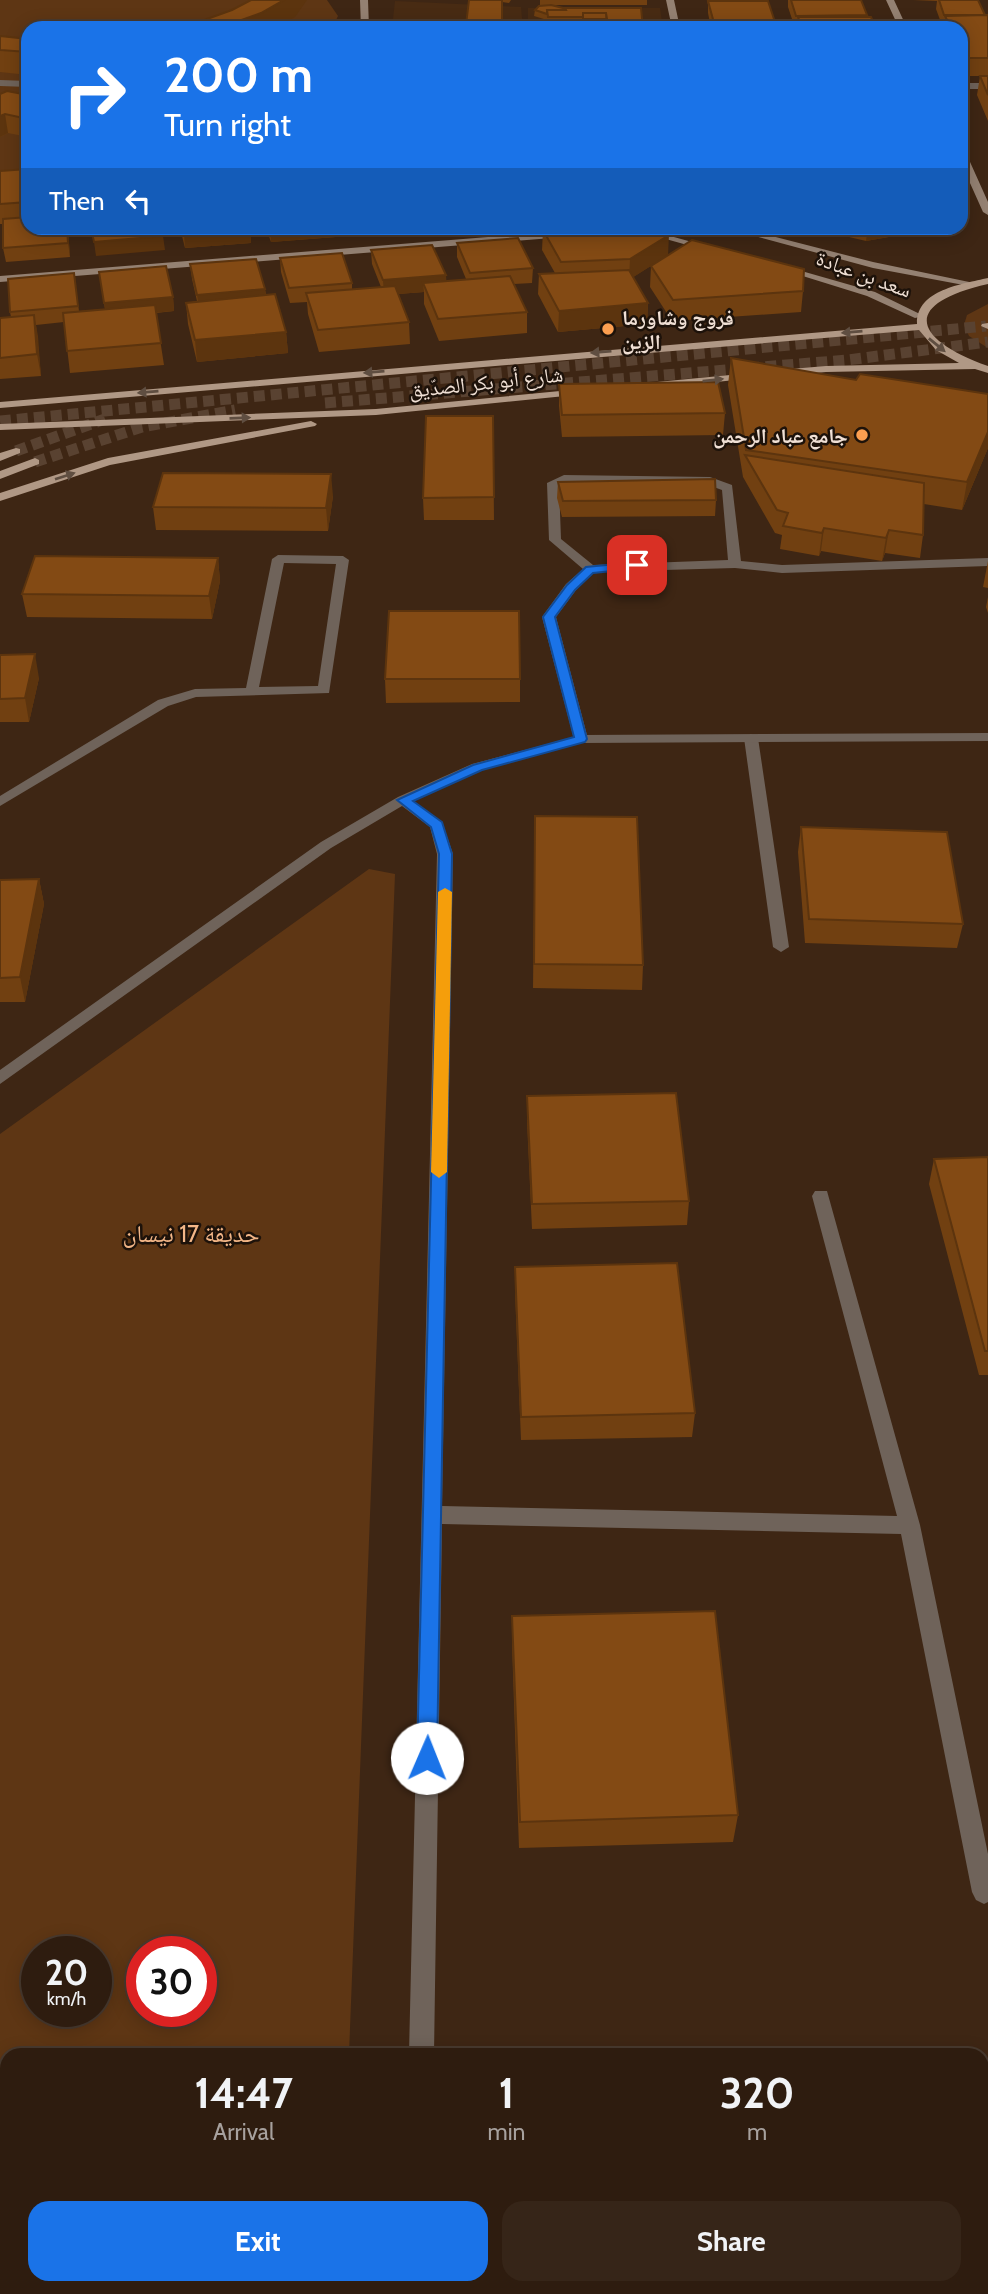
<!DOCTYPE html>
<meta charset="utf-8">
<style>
:root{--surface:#2e1c0f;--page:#362518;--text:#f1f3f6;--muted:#a7a19e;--line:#493a2f;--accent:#1a73e8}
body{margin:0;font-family:Cabin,"Noto Naskh Arabic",sans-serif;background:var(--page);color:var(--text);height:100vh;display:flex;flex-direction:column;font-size:26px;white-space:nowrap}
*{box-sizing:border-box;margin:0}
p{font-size:23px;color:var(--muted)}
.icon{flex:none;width:38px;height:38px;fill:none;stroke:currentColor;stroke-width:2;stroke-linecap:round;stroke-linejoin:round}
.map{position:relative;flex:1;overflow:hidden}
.panel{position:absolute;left:0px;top:2048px;width:989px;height:247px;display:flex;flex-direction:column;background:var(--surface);border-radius:21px 21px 0 0;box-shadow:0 4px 18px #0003,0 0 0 2px var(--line)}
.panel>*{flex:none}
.top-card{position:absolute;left:21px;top:21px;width:947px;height:214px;border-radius:21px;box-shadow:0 4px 18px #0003,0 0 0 2px var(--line);background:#1a73e8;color:#fff;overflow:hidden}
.speed{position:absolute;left:21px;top:1936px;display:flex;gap:14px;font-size:35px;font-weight:700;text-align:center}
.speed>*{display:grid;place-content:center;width:91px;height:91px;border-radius:50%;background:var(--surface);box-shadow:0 4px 18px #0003,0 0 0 2px var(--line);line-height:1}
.speed small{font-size:18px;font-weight:400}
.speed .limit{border:10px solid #d22;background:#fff;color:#111}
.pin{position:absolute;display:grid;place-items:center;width:60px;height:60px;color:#fff;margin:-30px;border-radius:14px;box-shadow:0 4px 10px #0006}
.me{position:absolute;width:77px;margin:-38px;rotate:1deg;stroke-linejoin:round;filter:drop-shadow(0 0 5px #0008)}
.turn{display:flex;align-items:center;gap:24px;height:147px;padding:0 28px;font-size:32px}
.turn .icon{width:91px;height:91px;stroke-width:2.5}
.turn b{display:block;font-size:49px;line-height:60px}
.then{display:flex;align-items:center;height:66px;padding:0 28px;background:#0003;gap:14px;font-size:26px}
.eta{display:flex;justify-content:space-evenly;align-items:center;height:119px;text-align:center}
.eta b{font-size:42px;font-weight:700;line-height:49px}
.action{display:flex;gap:14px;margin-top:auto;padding:14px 28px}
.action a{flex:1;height:80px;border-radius:21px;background:var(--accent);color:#fff;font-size:28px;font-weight:700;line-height:80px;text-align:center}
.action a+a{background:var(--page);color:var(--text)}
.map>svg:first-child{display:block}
</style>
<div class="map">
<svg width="988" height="2294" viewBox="0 0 988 2294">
<rect width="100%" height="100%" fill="#3e2614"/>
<path fill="#482b13" d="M395 1 521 7 523 28H392Z
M528 8H660L663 28H528Z"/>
<path fill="#5e3614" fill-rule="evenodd" d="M0 0H327L338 16 332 28H28V170L0 172Z
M988 304V348L969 336 964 325 967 315Z
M369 869 395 874 349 2054H7V2287H340L339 2294H0V1134ZM37 1951H96V2011H37ZM201 1951V2011H142V1951Z"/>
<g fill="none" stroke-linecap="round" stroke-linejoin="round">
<path stroke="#594231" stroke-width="11" stroke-dasharray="11 6" stroke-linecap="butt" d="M325 403 847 360 988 342
M0 421 986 326
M16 451 105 419
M35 462 142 427 235 410"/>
<path fill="#6f635a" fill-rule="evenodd" d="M0 80 28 81V87L0 86Z
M564 475 710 477 732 485 741 561 782 565 988 558V566L782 573 735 568 594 572 576 590 556 617 588 739 581 743 574 739 542 617 566 584 583 569 549 540 547 483ZM565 483 708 485 722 490 728 560 593 565 561 539 559 485Z
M751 734 758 738 789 947 781 952 773 947 744 738Z"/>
<path fill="#6f635a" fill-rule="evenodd" d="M961 83H988V89H961Z
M278 555 343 556 349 560 329 693 196 697 168 706 0 806V796L158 700 195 689 246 688 272 559ZM284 563 336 564 318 686 259 687Z
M988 733V741L581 743 482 770 413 801 442 822 453 854 442 1506 897 1516 812 1196 815 1191H827L920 1525 988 1854V1902L984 1904 976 1900 972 1892 901 1534 442 1524 434 2054H409L437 854 430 827 402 806 331 848 0 1084V1070L321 842 398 797 472 764 581 735Z
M402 2287H430V2294H402Z"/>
<path fill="#948172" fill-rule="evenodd" d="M360 0H368L369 28H361Z
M666 0H674L680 28H672Z
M886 0H894L907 28H899Z
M961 150 966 153 988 202V215L983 212 961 163Z
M564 228H577L552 238 0 282V276L551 232Z
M626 228H641L714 248 709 251Z
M725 228H740L873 262 974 283 969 286 873 268Z
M777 264 875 292 924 316 915 318 867 296 777 268Z"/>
<path fill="#b09885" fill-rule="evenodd" d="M988 278V284C900 304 913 339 988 366V373L975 369 826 372 779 376 774 373 779 370 826 366 959 363 936 350 919 330 0 408V402L917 324C916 290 962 284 988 278Z
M988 323V329L981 326 982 324Z
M751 373 757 376 755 378 657 388 651 385 657 382Z
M581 389 585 390V394L376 415 0 430V424L376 409Z
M311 421 317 424 315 426 110 465 0 501V493L108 458Z
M16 448 20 449V453L0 461V453Z
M35 458 39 460V464L0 479V471Z"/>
</g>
<path fill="#714011" d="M469 0H511L509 3 502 2V28H425L466 26Z
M540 0H647V5H554L563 8V10H565V8L643 28H547V20L534 16 535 10 540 5Z
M707 0H768L775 22 774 28H711L708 13V5Z
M788 0H861L867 17 876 28H795L788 7Z
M913 0H978L985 15H988V76H963L961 71V28H943L936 9 937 1Z
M0 36 28 39V75L0 72Z
M980 76H988V121L977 95Z
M0 94 28 95V137L8 133 0 137Z
M28 169V228H68L70 257 6 262 3 248V224H0V171Z
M180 228H250L251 243 185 248Z
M266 228H336V237L271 242Z
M358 228H478L359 234Z
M811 228H940L866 241Z
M543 230 668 255 633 277 648 303 647 324 558 332 538 294 539 274 555 273 542 250Z
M457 243 533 268 532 283 514 284 527 312V333L439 341 424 304V292L398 294 409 322 410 344 319 352 308 314 307 302 290 303 281 272 280 258 352 283V290L381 287 372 264 371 250 446 281 466 279 457 257Z
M190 264 265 289 266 295 286 332 288 353 197 362 188 324 186 303 197 301 192 279Z
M651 266 803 291 801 312 672 321 650 287Z
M99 272 173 297 174 311 156 313 164 365 70 373 64 322 36 325 41 376 0 379V318L11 317 10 312 74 273 79 311 105 309Z
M731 358 856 380 988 394V448L962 510 924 504 923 535 920 558 885 553 882 561 821 551 819 556 780 549 782 535 775 533 743 477 728 385Z
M559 384 725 413 723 435 562 437 559 406Z
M493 416 494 520H424L423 498Z
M558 482 716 500 715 516 562 517 557 498Z
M333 496 328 531 156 530 153 507Z
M218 558 220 581 212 619 27 617 22 594Z
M988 561V588L983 587Z
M988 597V613L986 607Z
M0 655 39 678 29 722H0Z
M385 679H520V702L386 703Z
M535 816 643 965 642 990 533 988Z
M801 827 963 924 957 948 805 943 798 852Z
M39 879 44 904 25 1002H0V880Z
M527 1096 689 1201 687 1225 532 1229 527 1121Z
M988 1157V1375H979L929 1184 934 1159Z
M515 1267 695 1413 692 1437 521 1440 515 1291Z
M512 1616 738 1815 733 1842 519 1848 512 1644Z"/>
<path fill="#5c340e" d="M284 0H307L295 17 275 28H219Z
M5 114 8 133 0 137V116Z
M67 228H68L70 257 68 243Z
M270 228H336V237L271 242Z
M868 228H940L866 241Z
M250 229 251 243 185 248 184 234Z
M669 235 668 255 629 280 630 259Z
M163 236 165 250 96 256 94 242Z
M446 275 447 290 423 283 424 292 384 295 383 280Z
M265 289 267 303 199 309 197 295Z
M173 297 174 311 106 317 104 303Z
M648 303 647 324 558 332 559 311Z
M34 315 38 336 41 376 37 354Z
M286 332 288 353 197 362 195 340Z
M988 432V448L962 510 967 482Z
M331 474 333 496 328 531 326 508Z
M824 528 821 551 819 556 822 533Z
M889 530 885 553 882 561 886 538Z
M218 558 220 581 212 619 209 596Z
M35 654 39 678 29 722 25 698Z
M39 879 44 904 25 1002 20 977Z"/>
<path fill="#834a14" stroke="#5c340e" stroke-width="2" d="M251 0H284L261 13 219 28H182L232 10Z
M469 0H502V24L466 25Z
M791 0H861L867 15 796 16Z
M939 0H978L985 15H944Z
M708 1H768L775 22 714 23Z
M551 5 563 8 562 10H547V14L535 10 539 6Z
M565 8H641L643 28H607L606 13H583V17H548L547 10H566Z
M583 13H606L607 19H583Z
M988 15V58H966L961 47V28H951L945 16Z
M798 17H871L876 28H802Z
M425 26H467V28H425Z
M0 36 28 39V52L0 50Z
M980 76H988V95Z
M7 91 28 95V119L5 114 0 116V94Z
M28 169V202L0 204V171Z
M28 217V228H67L68 243 3 248V219Z
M91 228H161L163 236 94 242Z
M182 228H250V229L184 234Z
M575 228H644L669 235 630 259 561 262 543 230Z
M518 238 533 268 470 273 457 243Z
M692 240 804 269 803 291 673 300 651 266Z
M432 245 446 275 383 280 371 250Z
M342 253 352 283 289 288 280 258Z
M256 259 265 289 197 295 190 264Z
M166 266 173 297 104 303 99 272Z
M629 270 648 303 559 311 539 274Z
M74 273 78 306 10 312 8 279Z
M510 276 527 312 438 319 423 283Z
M395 286 409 322 318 330 306 293Z
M275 294 286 332 195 340 186 303Z
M155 305 161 343 67 351 63 313Z
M34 315 37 354 0 358V318Z
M731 358 856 380 860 374 988 394V432L967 482 746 450Z
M718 382 725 413 562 415 559 384Z
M426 416H493L494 497 423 498Z
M745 455 924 483 923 535 889 530 886 538 824 528 822 533 783 526 788 513 777 510Z
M163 473 331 474 326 508 153 507Z
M715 479 716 500 563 501 558 482Z
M35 556 218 558 209 596 22 594Z
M389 611H519L520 679H385Z
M35 654 25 698 0 699V655Z
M535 816 637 817 643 965 534 964Z
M801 827 947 832 963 924 809 919Z
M39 879 20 977 0 978V880Z
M676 1093 689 1201 532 1204 527 1096Z
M988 1157V1351H985L934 1159Z
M677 1263 695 1413 521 1417 515 1267Z
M715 1611 738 1815 520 1822 512 1616Z"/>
<defs><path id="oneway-solid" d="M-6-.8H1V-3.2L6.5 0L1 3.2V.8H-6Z" transform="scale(1.75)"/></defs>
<g fill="#5f4e41">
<use href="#oneway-solid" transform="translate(852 332) rotate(175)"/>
<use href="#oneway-solid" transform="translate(937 345) rotate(39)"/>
<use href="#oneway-solid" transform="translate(601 352) rotate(175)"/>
<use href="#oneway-solid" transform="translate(374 372) rotate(175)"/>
<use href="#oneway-solid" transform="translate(713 380) rotate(-6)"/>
<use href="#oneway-solid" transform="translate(148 392) rotate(175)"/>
<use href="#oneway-solid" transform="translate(240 418) rotate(-2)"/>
<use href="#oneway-solid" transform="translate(65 476) rotate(-18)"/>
</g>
<path fill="#1a73e8" stroke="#114b97" stroke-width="2" d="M637 562 641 563V568L593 573 575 590 555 617 587 739 585 742 482 770 413 801 442 822 452 854 437 1758 434 1765 427 1768 420 1765 417 1758 439 854 431 827 397 800 473 765 574 737 543 617 567 585 586 567Z"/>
<path fill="#f59e0b" d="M445 888 452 892 447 1172 439 1178 431 1172 438 892Z"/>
<g fill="#fb9e50" stroke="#1d120a" stroke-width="2.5">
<circle cx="608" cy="329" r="7"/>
<circle cx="862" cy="435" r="7"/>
</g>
<g text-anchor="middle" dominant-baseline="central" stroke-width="5" stroke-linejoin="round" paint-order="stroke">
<g font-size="21" fill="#f0e0d5" stroke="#1d120a">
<text transform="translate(864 274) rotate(20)">سعد بن عبادة</text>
<text transform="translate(486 382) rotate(-6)">شارع أبو بكر الصدّيق</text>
</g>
<g font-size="21" font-weight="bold" fill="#f0e0d5" stroke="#1d120a" text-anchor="start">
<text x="622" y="317">فروج وشاورما<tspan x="622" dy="24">الزين</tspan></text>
<text x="848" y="435" text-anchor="end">جامع عباد الرحمن</text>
</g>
<g font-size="24" fill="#f3b687" stroke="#1d120a">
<text x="191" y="1233">حديقة 17 نيسان</text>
</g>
</g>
</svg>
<div class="speed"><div>20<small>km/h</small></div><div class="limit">30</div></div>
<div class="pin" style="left:637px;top:565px;background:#d93025"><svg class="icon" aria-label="arrive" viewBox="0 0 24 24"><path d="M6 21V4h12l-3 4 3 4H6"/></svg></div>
<svg class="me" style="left:427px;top:1758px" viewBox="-20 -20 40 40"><circle r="19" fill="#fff"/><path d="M0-13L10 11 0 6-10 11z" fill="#1a73e8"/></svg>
<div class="top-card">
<div class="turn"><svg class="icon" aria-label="right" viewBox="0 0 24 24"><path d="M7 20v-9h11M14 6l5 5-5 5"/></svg><div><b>200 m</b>Turn right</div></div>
<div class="then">Then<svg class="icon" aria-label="left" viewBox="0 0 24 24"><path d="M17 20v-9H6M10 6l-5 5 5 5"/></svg></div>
</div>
<section class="panel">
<div class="eta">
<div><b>14:47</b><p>Arrival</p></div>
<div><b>1</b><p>min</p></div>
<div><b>320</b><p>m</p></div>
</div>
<div class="action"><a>Exit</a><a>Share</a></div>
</section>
</div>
